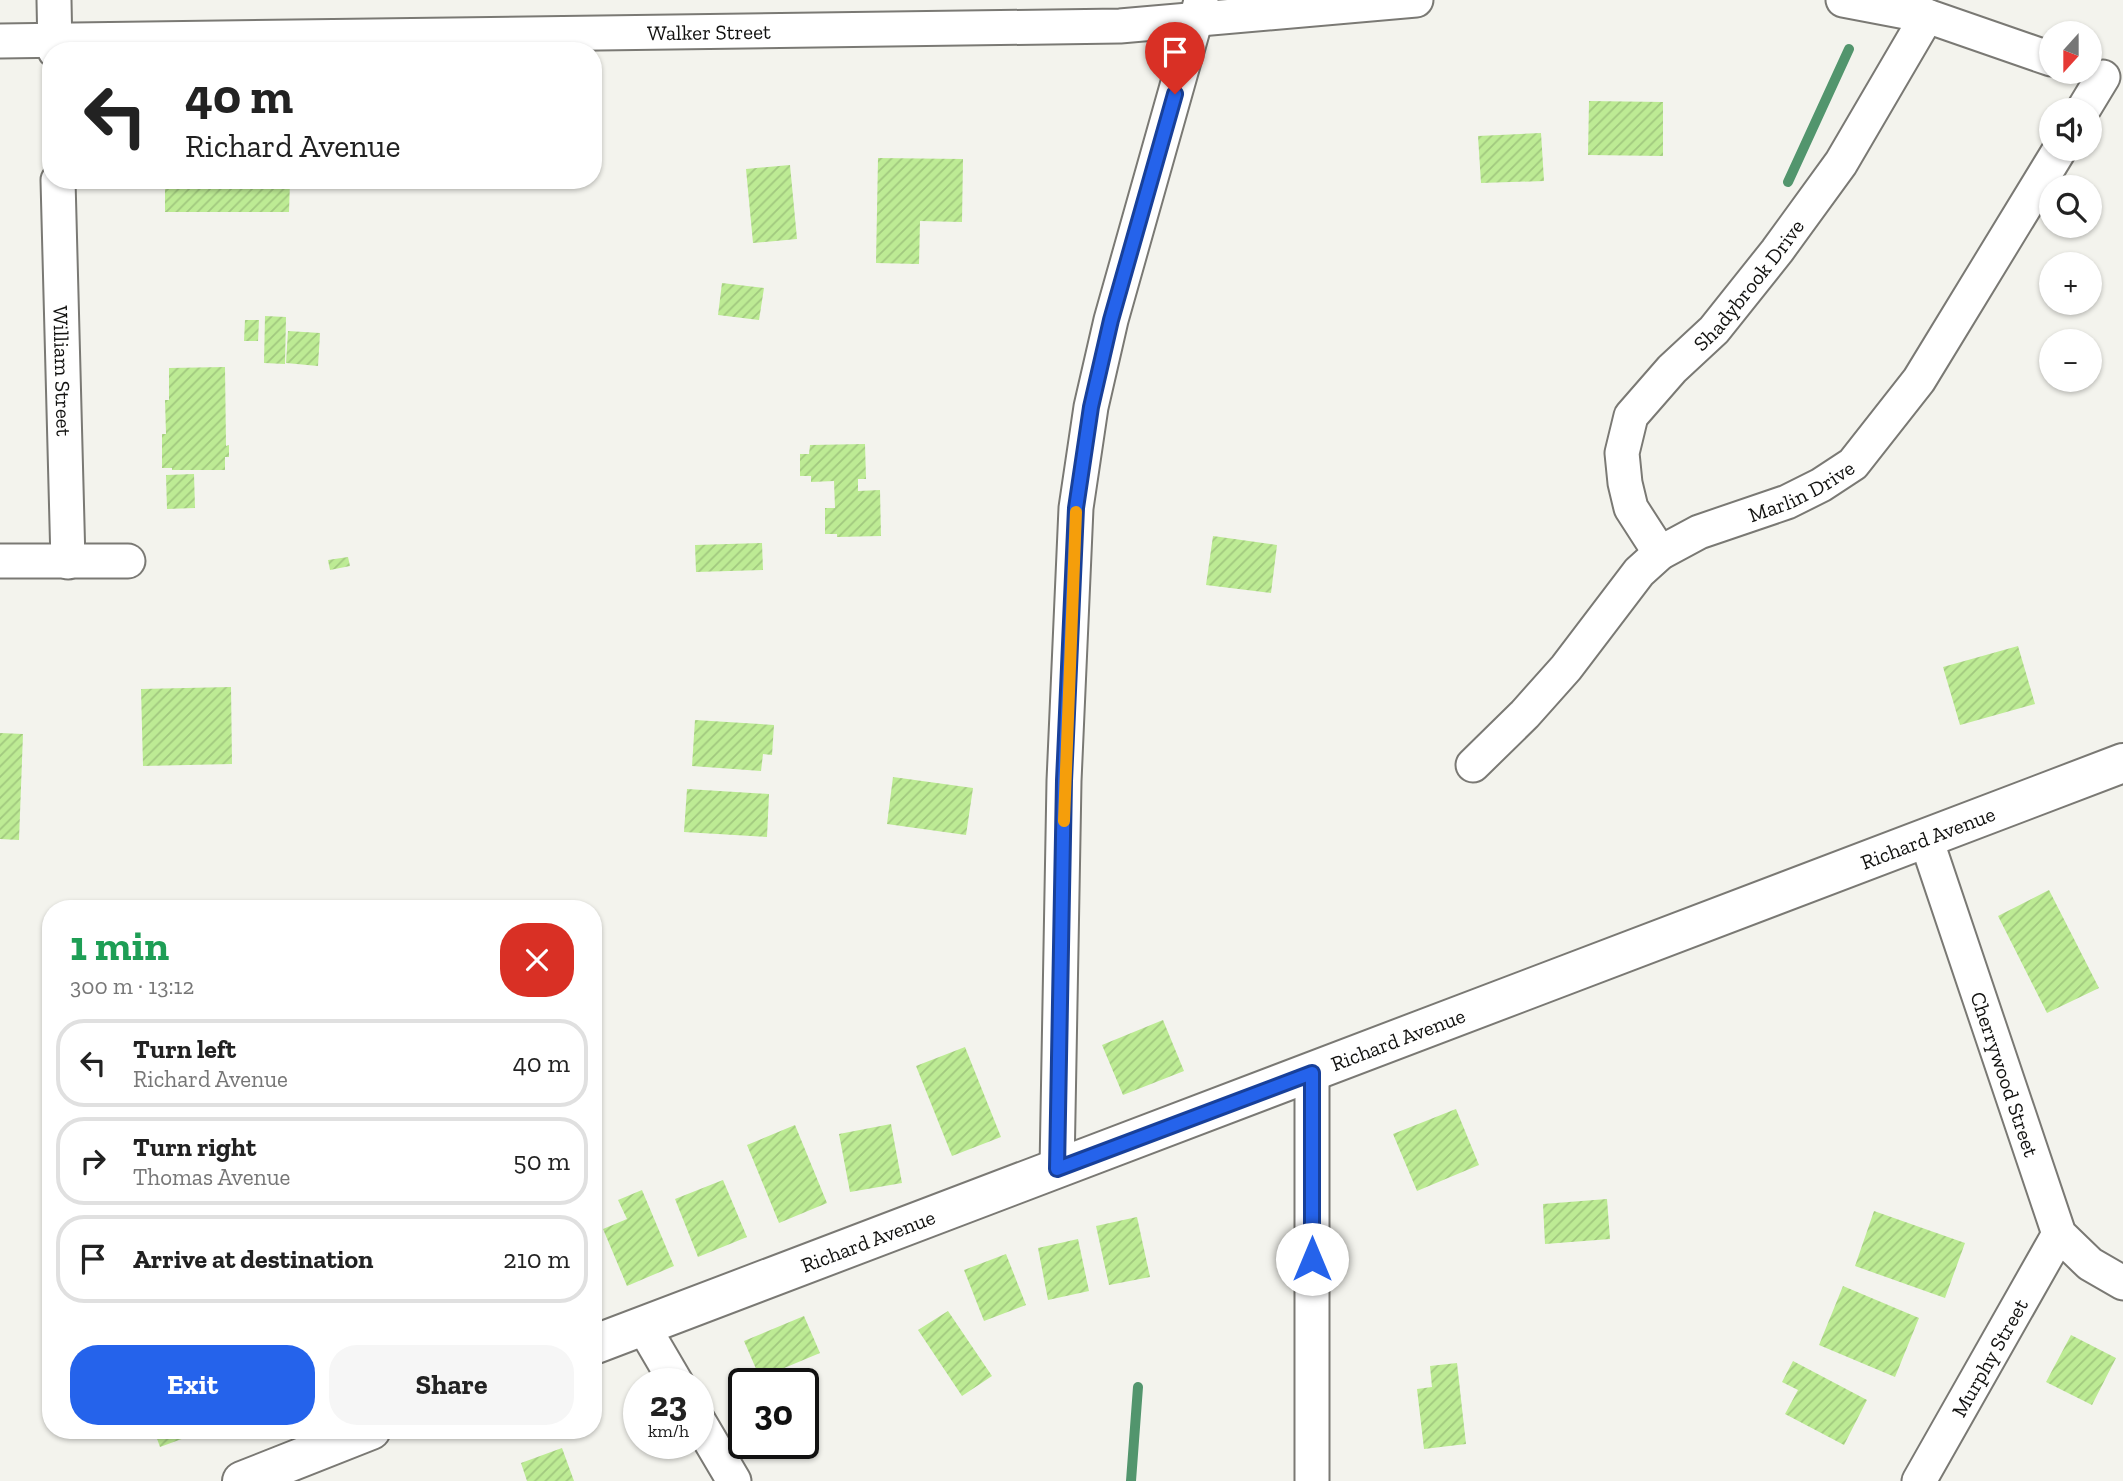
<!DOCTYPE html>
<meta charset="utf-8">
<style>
:root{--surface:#fff;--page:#f6f6f6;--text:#222;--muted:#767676;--line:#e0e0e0;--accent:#2563eb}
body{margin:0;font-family:"Zilla Slab",serif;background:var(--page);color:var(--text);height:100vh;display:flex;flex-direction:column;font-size:26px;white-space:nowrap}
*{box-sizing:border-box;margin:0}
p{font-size:23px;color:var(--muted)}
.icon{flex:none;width:38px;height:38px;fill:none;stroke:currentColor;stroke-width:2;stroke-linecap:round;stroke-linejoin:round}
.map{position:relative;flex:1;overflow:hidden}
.side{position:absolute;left:42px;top:900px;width:560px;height:539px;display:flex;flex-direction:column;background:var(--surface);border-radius:28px;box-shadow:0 2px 5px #0004}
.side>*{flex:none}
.guide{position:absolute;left:42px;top:42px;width:560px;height:147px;border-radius:28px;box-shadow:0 2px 5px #0004;background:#fff;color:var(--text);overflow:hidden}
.needle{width:46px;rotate:201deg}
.tools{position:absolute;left:2039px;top:21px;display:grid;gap:14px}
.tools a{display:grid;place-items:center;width:63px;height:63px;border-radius:50%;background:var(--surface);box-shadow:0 2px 5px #0004;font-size:35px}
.speed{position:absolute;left:623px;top:1368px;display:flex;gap:14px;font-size:35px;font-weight:700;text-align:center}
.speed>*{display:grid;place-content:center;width:91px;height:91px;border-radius:50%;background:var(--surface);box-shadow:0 2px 5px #0004;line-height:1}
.speed small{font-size:18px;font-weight:400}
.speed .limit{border:4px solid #111;border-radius:10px;background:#fff;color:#111}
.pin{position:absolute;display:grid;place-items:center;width:60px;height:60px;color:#fff;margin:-72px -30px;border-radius:50% 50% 50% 0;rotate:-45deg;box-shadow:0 0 7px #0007}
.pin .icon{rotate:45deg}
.me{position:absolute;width:77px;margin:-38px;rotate:0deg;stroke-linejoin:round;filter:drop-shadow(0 0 5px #0008)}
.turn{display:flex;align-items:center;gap:24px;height:147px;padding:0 28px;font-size:32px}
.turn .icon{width:91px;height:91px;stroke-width:2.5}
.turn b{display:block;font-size:49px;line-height:60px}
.round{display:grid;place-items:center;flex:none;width:74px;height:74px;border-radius:28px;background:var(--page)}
.summary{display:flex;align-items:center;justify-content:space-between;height:119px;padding:0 28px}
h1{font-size:42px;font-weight:800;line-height:52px;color:#1e9e55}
.primary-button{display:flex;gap:14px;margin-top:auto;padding:14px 28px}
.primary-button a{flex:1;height:80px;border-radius:28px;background:var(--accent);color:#fff;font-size:28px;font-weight:800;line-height:80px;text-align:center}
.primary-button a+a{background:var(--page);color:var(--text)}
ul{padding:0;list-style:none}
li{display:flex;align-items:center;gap:21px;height:88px;margin:0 14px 10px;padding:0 14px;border:4px solid var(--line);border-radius:28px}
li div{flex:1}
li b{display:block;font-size:26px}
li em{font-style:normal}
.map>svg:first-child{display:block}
</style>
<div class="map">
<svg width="2123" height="1481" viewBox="0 0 2123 1481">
<defs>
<pattern id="building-hatch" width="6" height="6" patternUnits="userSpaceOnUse" patternTransform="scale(1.75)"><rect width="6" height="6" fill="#bdeb94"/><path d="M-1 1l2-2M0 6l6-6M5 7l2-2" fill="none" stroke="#a1c87f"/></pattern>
</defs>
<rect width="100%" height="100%" fill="#f3f3ed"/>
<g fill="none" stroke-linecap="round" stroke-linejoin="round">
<path stroke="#52956d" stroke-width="10" d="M1788 182 1849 49
M1131 1481 1138 1387"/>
</g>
<path fill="url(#building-hatch)" d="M1589 101 1663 102V156L1588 155Z
M1541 133 1544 181 1481 183 1478 136Z
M878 158 963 159 962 222 920 221 919 264 876 263Z
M790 165 797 239 753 243 746 169Z
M165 180H290L289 212H165Z
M722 283 764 288 759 320 718 315Z
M265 316 286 317 285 364 264 363Z
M245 320H259L258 341H244Z
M288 331 320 333 318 366 286 363Z
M225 367 226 446 229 445V457H225V470H172V468H162V434H166L165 400H169V368Z
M865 444 866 479H858V491L880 490 881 536 837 537V534H825V508H835L834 481 811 482V476H800V454H809L810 445Z
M194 474 195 508 167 509 166 475Z
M1213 536 1277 545 1271 593 1206 585Z
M762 543 763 570 696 572 695 545Z
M348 557 350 566 330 570 328 560Z
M2018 646 2035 704 1960 725 1943 667Z
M231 687 232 764 143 766 141 689Z
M695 720 774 725 772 755 763 754 761 771 692 766Z
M0 733 23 734 19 840 0 839Z
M893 777 973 788 966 835 887 824Z
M687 789 769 794 767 837 684 832Z
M2049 890 2099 988 2047 1013 1998 916Z
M1163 1020 1184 1071 1123 1095 1102 1045Z
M965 1047 1001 1137 952 1156 916 1066Z
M1456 1109 1479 1165 1417 1191 1393 1134Z
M891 1124 902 1183 850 1192 839 1134Z
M795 1125 827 1203 779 1223 747 1145Z
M723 1180 747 1237 698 1257 675 1199Z
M642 1190 674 1266 627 1286 603 1229 627 1219 618 1200Z
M1607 1199 1610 1239 1545 1244 1543 1204Z
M1874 1211 1965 1243 1945 1298 1855 1266Z
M1137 1217 1150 1277 1109 1285 1096 1226Z
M1078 1239 1089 1291 1048 1300 1038 1248Z
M1006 1254 1026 1305 984 1321 964 1270Z
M1843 1286 1919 1318 1895 1377 1819 1345Z
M948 1311 992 1376 962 1396 918 1330Z
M804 1316 820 1353 760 1378 744 1341Z
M2071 1335 2116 1358 2092 1405 2046 1382Z
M1793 1361 1867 1400 1844 1445 1785 1414 1798 1390 1782 1382Z
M1457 1363 1466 1444 1424 1449 1417 1389 1432 1387 1430 1366Z
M154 1430H206L160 1447Z
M562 1448 574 1481H527L521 1463Z"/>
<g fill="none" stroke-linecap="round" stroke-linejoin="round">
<g stroke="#7a7974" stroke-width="37">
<g id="minor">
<path d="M54 0 55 51"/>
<path d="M1843 0 1927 16 2051 59"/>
<path id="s1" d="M0 41 1120 26 1416 0"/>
<path d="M2083 110 2103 77"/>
<path id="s2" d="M58 180 68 562"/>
<path id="s3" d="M1660 553 1631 508 1625 483 1622 453 1631 416 1672 369 1714 330 1777 251 1841 163 1927 16"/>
<path d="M0 561H128"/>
<path id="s4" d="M1473 765 1525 714 1566 668 1639 572 1660 553 1699 532 1787 502 1821 485 1853 464 1919 380 2060 149"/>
<path id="s5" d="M1926 839 2059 1234 2090 1264 2123 1283"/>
<path d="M1057 1169 1064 781 1076 508 1091 407 1111 320 1201 1"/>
<path d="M643 1326 677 1384"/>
<path d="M698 1420 734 1481"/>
<path d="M1312 1481V1073"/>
<path id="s6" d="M1919 1481 2059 1234"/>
</g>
</g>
<g stroke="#7a7974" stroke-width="42">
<g id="tertiary">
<path id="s7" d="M593 1345 2123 763"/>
<path d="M242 1481 371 1430"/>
</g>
</g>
<use href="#minor" stroke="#fff" stroke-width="33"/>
<use href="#tertiary" stroke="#fff" stroke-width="38"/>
</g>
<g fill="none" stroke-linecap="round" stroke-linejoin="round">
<g stroke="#184099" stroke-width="18">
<path id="route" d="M1175 94 1111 320 1091 407 1076 508 1064 781 1057 1169 1312 1073V1259"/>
</g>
<use href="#route" stroke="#2563eb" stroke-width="12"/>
<path stroke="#f59e0b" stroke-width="12" d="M1064 821 1076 512"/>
</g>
<g text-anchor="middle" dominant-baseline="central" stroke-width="7" stroke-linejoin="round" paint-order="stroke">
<g font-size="21" fill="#121210" stroke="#fffffe">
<text stroke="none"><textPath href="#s1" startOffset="709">Walker Street</textPath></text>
<text stroke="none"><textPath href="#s3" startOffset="324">Shadybrook Drive</textPath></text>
<text stroke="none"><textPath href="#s2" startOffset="191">William Street</textPath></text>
<text stroke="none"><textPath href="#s4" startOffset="438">Marlin Drive</textPath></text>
<text stroke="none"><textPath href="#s7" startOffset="1428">Richard Avenue</textPath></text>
<text stroke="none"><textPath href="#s7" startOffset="861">Richard Avenue</textPath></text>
<text stroke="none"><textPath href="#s5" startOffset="248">Cherrywood Street</textPath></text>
<text stroke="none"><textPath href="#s7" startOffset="294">Richard Avenue</textPath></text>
<text stroke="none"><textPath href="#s6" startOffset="142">Murphy Street</textPath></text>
</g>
</g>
</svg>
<div class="tools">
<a><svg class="needle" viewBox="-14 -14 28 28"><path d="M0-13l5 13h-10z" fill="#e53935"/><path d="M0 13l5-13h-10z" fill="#767676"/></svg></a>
<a><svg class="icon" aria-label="sound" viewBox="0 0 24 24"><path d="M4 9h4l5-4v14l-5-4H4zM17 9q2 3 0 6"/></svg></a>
<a><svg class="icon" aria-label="search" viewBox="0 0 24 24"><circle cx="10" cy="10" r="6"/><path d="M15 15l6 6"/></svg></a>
<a>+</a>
<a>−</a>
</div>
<div class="speed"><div>23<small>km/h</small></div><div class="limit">30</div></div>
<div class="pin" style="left:1175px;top:94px;background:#d93025"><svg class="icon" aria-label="arrive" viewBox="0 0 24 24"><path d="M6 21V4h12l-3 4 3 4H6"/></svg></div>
<svg class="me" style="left:1312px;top:1259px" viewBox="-20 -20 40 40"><circle r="19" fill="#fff"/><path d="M0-13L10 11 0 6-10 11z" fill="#2563eb"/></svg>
<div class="guide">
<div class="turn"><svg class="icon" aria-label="left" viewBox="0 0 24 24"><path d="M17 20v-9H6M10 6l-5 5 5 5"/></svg><div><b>40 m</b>Richard Avenue</div></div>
</div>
<section class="side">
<div class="summary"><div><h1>1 min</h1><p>300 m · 13:12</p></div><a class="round" style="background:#d93025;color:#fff"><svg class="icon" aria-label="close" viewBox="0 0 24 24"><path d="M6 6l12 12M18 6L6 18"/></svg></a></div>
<ul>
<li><svg class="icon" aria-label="left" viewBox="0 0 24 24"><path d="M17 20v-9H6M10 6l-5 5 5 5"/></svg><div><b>Turn left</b><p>Richard Avenue</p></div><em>40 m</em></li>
<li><svg class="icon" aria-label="right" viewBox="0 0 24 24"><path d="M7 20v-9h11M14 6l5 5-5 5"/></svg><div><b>Turn right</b><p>Thomas Avenue</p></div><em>50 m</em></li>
<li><svg class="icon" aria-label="arrive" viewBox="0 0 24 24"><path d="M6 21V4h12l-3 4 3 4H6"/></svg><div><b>Arrive at destination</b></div><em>210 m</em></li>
</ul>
<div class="primary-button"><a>Exit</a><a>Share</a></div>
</section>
</div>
